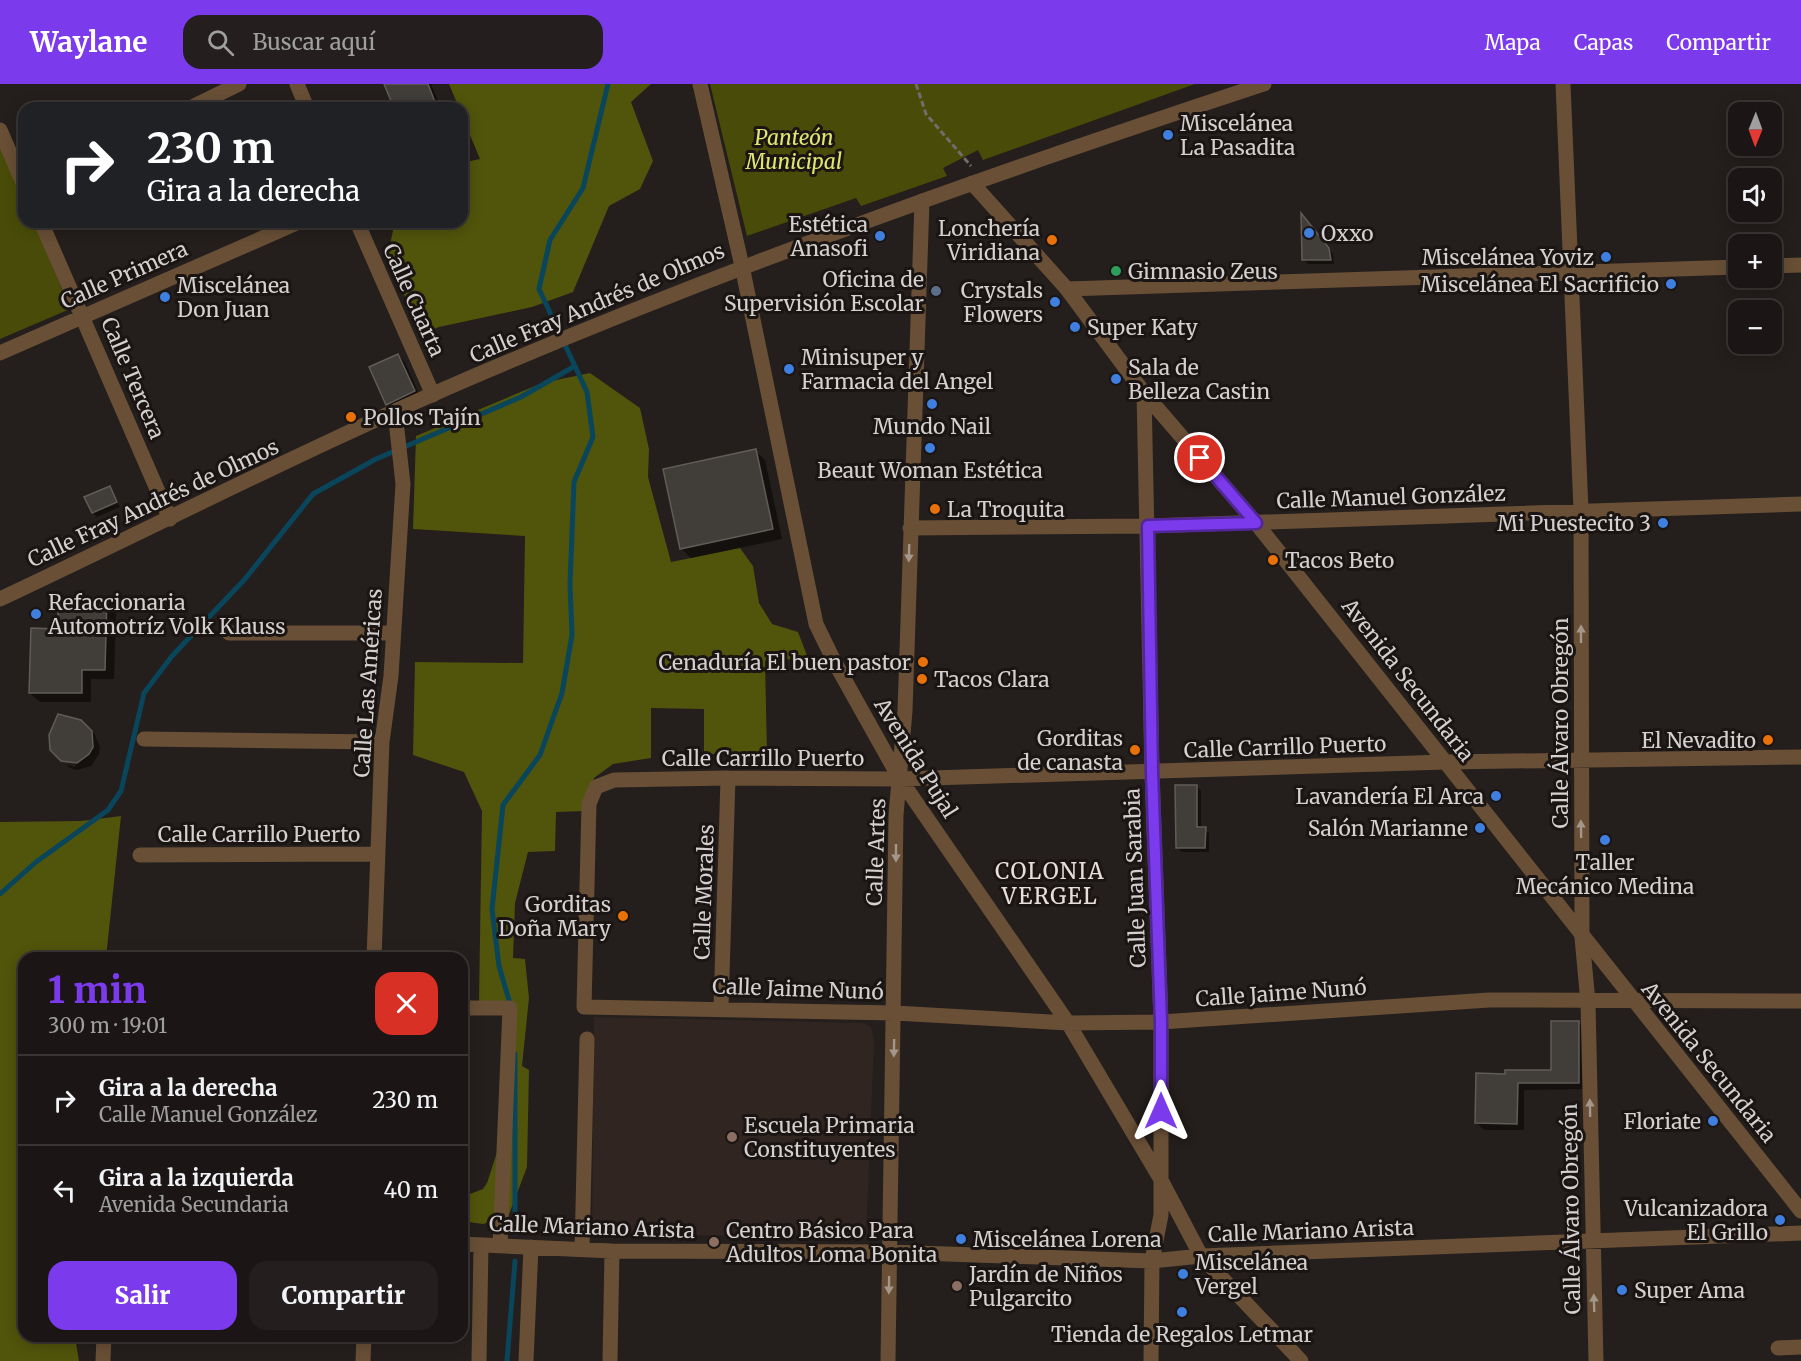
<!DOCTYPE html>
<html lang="es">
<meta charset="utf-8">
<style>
:root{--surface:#1b1615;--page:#241f1e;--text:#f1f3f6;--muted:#a09fa0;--line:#393534;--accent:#7c3aed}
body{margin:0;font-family:Merriweather,serif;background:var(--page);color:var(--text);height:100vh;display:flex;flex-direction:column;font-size:22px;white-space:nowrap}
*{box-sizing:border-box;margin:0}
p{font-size:20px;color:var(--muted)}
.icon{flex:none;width:33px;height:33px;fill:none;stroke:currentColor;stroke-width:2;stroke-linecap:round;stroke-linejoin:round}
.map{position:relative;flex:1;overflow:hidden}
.drawer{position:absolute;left:18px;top:868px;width:450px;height:390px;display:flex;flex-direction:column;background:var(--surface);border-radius:18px;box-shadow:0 3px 15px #0003,0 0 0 2px var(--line)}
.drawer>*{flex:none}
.guide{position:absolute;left:18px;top:18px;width:450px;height:126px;border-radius:18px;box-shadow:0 3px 15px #0003,0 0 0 2px var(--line);background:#202124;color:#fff;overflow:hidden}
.needle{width:39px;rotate:181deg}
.controls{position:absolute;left:1728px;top:18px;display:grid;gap:12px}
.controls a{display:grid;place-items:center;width:54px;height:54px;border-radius:12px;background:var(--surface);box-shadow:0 3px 15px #0003,0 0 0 2px var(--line);font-size:30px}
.pin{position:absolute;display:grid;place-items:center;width:51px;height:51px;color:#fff;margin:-26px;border:3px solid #fff;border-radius:50%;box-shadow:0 2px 6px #0007}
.me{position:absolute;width:66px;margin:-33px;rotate:0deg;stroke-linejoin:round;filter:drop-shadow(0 0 4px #0008)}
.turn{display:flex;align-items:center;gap:21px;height:126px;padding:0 30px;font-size:27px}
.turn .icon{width:78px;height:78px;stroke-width:2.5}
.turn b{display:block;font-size:42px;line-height:51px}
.round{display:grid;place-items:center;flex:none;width:63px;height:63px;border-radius:18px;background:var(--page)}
.headline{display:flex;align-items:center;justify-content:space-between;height:102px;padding:0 30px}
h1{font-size:36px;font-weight:800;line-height:45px;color:var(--accent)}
.button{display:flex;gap:12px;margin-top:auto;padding:12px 30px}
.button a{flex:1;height:69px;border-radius:18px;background:var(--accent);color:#fff;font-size:24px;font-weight:800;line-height:69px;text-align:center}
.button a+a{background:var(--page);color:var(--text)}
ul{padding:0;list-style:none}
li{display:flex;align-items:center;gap:18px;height:90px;padding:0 30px;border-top:2px solid var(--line)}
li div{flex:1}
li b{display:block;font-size:22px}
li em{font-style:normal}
header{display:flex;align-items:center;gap:36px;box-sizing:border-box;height:84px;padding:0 30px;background:var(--accent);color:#fff}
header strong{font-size:28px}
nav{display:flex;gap:33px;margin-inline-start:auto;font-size:21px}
.search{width:420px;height:54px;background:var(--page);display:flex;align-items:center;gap:15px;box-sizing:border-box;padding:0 21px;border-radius:18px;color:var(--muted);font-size:22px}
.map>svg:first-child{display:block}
</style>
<header>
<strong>Waylane</strong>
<div class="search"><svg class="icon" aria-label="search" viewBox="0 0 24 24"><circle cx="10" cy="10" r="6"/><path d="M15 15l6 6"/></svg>Buscar aquí</div>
<nav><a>Mapa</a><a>Capas</a><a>Compartir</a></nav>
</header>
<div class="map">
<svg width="1801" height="1277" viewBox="0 0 1801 1277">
<rect width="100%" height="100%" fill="#241e1c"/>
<path fill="#302520" d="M594 933 864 939 871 943 874 957 866 1154 592 1149Z"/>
<path fill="#494c08" d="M710 0H1195L983 76 978 66 943 84 947 92 861 122 856 114 747 152Z
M0 56 24 114V138H34L70 225 0 255Z"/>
<path fill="#51540b" d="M449 0H651L631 18 653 77 640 105 609 122 573 208 532 223 439 243 422 250 387 174 395 138H462V79L480 75 462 32V24H459Z
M590 289 640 324 649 365 648 393 671 478 740 464 753 482 759 519 772 540 798 548 808 574 765 577 767 670H704V625L651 624V674L613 680 594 694 585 727 556 728 555 767 528 768 515 819 513 874 525 875 529 914 522 982 529 986 527 1083 508 1133 483 1140 462 1137V1113L483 1105 487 1099 506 1041 503 928 479 917 482 727 464 688 413 671 415 578 523 579 525 452 413 445 416 352 542 299Z
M121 732 106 874H24V1252L75 1253 79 1277H0V738L81 737Z"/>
<path fill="#0007" d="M386 0H431L441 24H395Z
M1305 135 1333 170 1334 180H1308L1304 176Z
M398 271 405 278 421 315 394 327 387 320Z
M755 367 765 376 782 455 691 474 681 464Z
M110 403 120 423 97 433 93 429Z
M106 516 116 525 114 595H91V618H40L30 609 84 527Z
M86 642 94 649 100 663 99 670 91 682 77 686 70 684 66 680 75 683 76 680 62 676Z
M1197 703 1201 707V744L1209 749V768H1182L1177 763Z
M1578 938 1585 945 1586 1005 1524 1006V1046H1484L1477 1039 1506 991 1552 987Z"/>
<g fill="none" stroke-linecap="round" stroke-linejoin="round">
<path stroke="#09465b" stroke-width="5" d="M0 810 36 778 108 726 121 707 144 609 172 572 245 495 313 410 376 375 521 313 575 282
M511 923 499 882 492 825 503 721 540 671 562 609 572 551 570 500 574 398 593 353 587 308 539 205 550 156 583 104 608 0
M515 1149V970
M507 1277 515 1177"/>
</g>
<path fill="#413e39" stroke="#605c57" stroke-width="1.5" d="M384 0H428L435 18 420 24H394Z
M1301 129 1329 164 1331 176H1302Z
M398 270 415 307 386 321 369 283Z
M756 365 773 445 680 465 663 385Z
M110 402 117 418 92 429 84 413Z
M83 514H107L105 586H82V609H29L31 544 58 545V525L83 526Z
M58 630 81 636 92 647 93 663 89 670 77 679 61 677 50 666 49 651Z
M1175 701H1197V743H1206L1205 764H1176Z
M1551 937H1579V999H1518L1517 1040 1475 1039 1476 989 1505 990V986H1551Z"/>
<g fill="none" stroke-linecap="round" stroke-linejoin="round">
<path stroke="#726d6c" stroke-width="3" stroke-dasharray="6 3" stroke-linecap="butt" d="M916 0 926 30 971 82"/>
<path stroke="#684f36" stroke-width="15" d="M297 0 307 24
M700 0 742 182 816 540 834 577 900 695 1068 939 1160 1094 1201 1172 1301 1277
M1563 0 1581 426 1582 854 1588 918 1596 1277
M190 24 239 0
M0 46 24 101
M41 138 170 435
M357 138 433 311
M1772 182 1801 181
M1067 205 1738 183
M0 269 299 138
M1144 309 1152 688 1161 938V1131L1152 1177 1151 1277
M910 444 1148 442 1801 420
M229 549H393
M144 655 382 658
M1801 673 1446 678 900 695 728 694 614 696 596 703 589 720 584 923 895 929 1068 939 1161 938 1489 916 1801 917
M140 771 378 770
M374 874 382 658 391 592 403 400 395 328
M462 924H510L500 1162
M721 924 728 694
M462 1160 612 1167 889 1168 1152 1177 1201 1172 1801 1149
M582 1165 587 955
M1778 1264 1801 1263
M103 1277 104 1252
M363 1277 364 1252
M479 1277 481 1161
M526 1277 531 1163
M610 1277 612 1167
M888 1277 896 731 905 627 922 117"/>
<path stroke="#684f36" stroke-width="15" d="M972 99 1067 205 1144 309 1256 439 1801 1127
M0 515C170 435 337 349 510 277 757 173 1009 84 1264 0"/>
</g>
<defs><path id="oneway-solid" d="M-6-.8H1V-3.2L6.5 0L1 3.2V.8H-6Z" transform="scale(1.5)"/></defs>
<g fill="#a3968a">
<use href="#oneway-solid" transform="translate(909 469) rotate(92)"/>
<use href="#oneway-solid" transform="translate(1581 550) rotate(-90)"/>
<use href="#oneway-solid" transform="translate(1581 745) rotate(-91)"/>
<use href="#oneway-solid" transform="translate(896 769) rotate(90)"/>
<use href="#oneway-solid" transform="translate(894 964) rotate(91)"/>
<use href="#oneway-solid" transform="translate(1590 1024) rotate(-91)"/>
<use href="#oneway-solid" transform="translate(889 1201) rotate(91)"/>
<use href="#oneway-solid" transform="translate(1594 1219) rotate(-92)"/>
</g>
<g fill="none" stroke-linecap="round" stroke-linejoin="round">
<g stroke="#51269a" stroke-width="15">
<path id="route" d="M1161 1027V938L1152 688 1148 442 1256 439 1200 374"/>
</g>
<use href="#route" stroke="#7c3aed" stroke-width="10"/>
</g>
<g fill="#3f7fe0" stroke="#1a1513" stroke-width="2">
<circle cx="1168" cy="51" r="6"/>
<circle cx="1309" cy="149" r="6"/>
<circle cx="880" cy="152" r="6"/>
<circle cx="1606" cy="173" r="6"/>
<circle cx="1671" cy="200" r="6"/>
<circle cx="165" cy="213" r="6"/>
<circle cx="1055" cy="218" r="6"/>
<circle cx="1075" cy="243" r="6"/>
<circle cx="789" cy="285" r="6"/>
<circle cx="1116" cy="295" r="6"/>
<circle cx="932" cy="320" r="6"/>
<circle cx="930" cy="364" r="6"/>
<circle cx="1663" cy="439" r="6"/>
<circle cx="36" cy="530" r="6"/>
<circle cx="1496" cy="712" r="6"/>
<circle cx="1480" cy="744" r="6"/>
<circle cx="1605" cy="756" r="6"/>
<circle cx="1713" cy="1037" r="6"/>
<circle cx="1780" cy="1136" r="6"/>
<circle cx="961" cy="1155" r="6"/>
<circle cx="1183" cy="1190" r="6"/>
<circle cx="1622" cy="1206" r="6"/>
<circle cx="1182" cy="1228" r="6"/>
</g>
<g fill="#e8710a" stroke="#1a1513" stroke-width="2">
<circle cx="1052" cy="156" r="6"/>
<circle cx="351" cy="333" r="6"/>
<circle cx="935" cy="425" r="6"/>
<circle cx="1273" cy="476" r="6"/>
<circle cx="923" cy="578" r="6"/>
<circle cx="922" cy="595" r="6"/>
<circle cx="1768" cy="656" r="6"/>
<circle cx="1135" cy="666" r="6"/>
<circle cx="623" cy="832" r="6"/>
</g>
<circle fill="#2e9e5b" stroke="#1a1513" stroke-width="2" cx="1116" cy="187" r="6"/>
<circle fill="#5c6f8a" stroke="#1a1513" stroke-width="2" cx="936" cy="207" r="6"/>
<g fill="#8d6e63" stroke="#1a1513" stroke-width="2">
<circle cx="732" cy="1053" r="6"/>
<circle cx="714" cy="1158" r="6"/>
<circle cx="957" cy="1202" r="6"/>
</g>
<g text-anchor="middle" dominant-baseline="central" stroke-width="6" stroke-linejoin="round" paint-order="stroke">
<g font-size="21" fill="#d4d0cf" stroke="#1a1513" text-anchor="start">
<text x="1180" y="39">Miscelánea<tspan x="1180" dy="24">La Pasadita</tspan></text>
<text x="868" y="140" text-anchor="end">Estética<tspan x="868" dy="24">Anasofi</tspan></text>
<text x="1040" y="144" text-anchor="end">Lonchería<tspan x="1040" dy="24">Viridiana</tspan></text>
<text x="1321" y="149">Oxxo</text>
<text x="1594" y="173" text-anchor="end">Miscelánea Yoviz</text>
<text x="1128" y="187">Gimnasio Zeus</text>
<text x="924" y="195" text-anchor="end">Oficina de<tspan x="924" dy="24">Supervisión Escolar</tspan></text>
<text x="1659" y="200" text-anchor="end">Miscelánea El Sacrificio</text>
<text x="177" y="201">Miscelánea<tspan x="177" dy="24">Don Juan</tspan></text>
<text x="1043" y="206" text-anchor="end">Crystals<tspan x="1043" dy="24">Flowers</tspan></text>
<text x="1087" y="243">Super Katy</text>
<text x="801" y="273">Minisuper y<tspan x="801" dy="24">Farmacia del Angel</tspan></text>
<text x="1128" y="283">Sala de<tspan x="1128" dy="24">Belleza Castin</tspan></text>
<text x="363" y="333">Pollos Tajín</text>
<text x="932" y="342" text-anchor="middle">Mundo Nail</text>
<text x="930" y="386" text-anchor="middle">Beaut Woman Estética</text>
<text x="947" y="425">La Troquita</text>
<text x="1651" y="439" text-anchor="end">Mi Puestecito 3</text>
<text x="1285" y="476">Tacos Beto</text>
<text x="48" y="518">Refaccionaria<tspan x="48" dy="24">Automotríz Volk Klauss</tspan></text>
<text x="911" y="578" text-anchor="end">Cenaduría El buen pastor</text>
<text x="934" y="595">Tacos Clara</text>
<text x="1123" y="654" text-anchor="end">Gorditas<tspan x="1123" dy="24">de canasta</tspan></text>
<text x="1756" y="656" text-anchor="end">El Nevadito</text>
<text x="1484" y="712" text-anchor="end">Lavandería El Arca</text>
<text x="1468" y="744" text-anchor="end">Salón Marianne</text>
<text x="1605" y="778" text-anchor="middle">Taller<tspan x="1605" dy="24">Mecánico Medina</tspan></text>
<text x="611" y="820" text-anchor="end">Gorditas<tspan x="611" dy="24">Doña Mary</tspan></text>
<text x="1701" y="1037" text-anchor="end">Floriate</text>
<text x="744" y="1041">Escuela Primaria<tspan x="744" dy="24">Constituyentes</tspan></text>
<text x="1768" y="1124" text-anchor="end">Vulcanizadora<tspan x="1768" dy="24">El Grillo</tspan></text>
<text x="726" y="1146">Centro Básico Para<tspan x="726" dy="24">Adultos Loma Bonita</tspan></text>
<text x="973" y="1155">Miscelánea Lorena</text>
<text x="1195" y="1178">Miscelánea<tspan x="1195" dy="24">Vergel</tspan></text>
<text x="969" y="1190">Jardín de Niños<tspan x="969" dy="24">Pulgarcito</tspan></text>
<text x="1634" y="1206">Super Ama</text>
<text x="1182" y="1250" text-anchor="middle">Tienda de Regalos Letmar</text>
</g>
<g font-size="21" font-style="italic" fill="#e0e771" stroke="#1a1513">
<text x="794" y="53">Panteón<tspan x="794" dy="24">Municipal</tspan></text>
</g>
<g font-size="21" fill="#d4d0cf" stroke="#1a1513">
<text transform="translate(124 191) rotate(-24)">Calle Primera</text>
<text transform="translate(414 216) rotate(66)">Calle Cuarta</text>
<text transform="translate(597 219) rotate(-23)">Calle Fray Andrés de Olmos</text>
<text transform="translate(133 294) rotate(67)">Calle Tercera</text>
<text transform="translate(1391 413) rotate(-2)">Calle Manuel González</text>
<text transform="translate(153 419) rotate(-25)">Calle Fray Andrés de Olmos</text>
<text transform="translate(1408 596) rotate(52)">Avenida Secundaria</text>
<text transform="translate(368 599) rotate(-86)">Calle Las Américas</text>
<text transform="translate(1560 639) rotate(-90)">Calle Álvaro Obregón</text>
<text transform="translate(1285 663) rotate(-2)">Calle Carrillo Puerto</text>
<text x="763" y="674">Calle Carrillo Puerto</text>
<text transform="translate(916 674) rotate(58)">Avenida Pujal</text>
<text x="259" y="750">Calle Carrillo Puerto</text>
<text transform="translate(876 768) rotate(-88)">Calle Artes</text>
<text transform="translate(1135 794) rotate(-92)">Calle Juan Sarabia</text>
<text transform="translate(704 808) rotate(-88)">Calle Morales</text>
<text transform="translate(798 905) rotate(2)">Calle Jaime Nunó</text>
<text transform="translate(1281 909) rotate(-4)">Calle Jaime Nunó</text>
<text transform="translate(1709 978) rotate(51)">Avenida Secundaria</text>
<text transform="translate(1571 1125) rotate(-91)">Calle Álvaro Obregón</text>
<text transform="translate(592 1143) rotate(2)">Calle Mariano Arista</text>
<text transform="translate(1311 1147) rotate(-2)">Calle Mariano Arista</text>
</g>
<g font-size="22" letter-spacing="1.5" fill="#e5deda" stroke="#1a1513">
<text x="1050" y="787">COLONIA<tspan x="1050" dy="25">VERGEL</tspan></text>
</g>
</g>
</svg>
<div class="controls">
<a><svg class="needle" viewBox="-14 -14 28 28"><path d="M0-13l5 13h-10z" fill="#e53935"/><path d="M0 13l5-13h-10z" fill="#a09fa0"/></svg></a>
<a><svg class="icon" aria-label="sound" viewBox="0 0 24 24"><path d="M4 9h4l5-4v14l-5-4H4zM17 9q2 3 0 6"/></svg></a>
<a>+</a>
<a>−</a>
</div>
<div class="pin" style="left:1200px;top:374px;background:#d93025"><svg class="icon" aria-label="arrive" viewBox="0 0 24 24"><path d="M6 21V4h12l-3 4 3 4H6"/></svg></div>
<svg class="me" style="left:1161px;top:1027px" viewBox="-20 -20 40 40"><path d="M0-17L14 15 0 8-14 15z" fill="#7c3aed" stroke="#fff" stroke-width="4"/></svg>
<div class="guide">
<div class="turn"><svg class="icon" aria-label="right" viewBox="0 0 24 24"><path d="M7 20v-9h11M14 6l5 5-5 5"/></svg><div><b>230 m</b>Gira a la derecha</div></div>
</div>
<section class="drawer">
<div class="headline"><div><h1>1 min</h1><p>300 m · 19:01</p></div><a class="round" style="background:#d93025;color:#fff"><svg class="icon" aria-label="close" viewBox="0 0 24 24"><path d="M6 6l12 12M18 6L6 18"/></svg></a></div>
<ul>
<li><svg class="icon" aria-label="right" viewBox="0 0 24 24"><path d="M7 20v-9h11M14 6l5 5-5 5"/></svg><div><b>Gira a la derecha</b><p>Calle Manuel González</p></div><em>230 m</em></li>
<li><svg class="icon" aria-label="left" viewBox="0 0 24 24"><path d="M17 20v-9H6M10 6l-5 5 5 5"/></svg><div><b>Gira a la izquierda</b><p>Avenida Secundaria</p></div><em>40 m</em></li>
</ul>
<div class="button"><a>Salir</a><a>Compartir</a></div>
</section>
</div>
